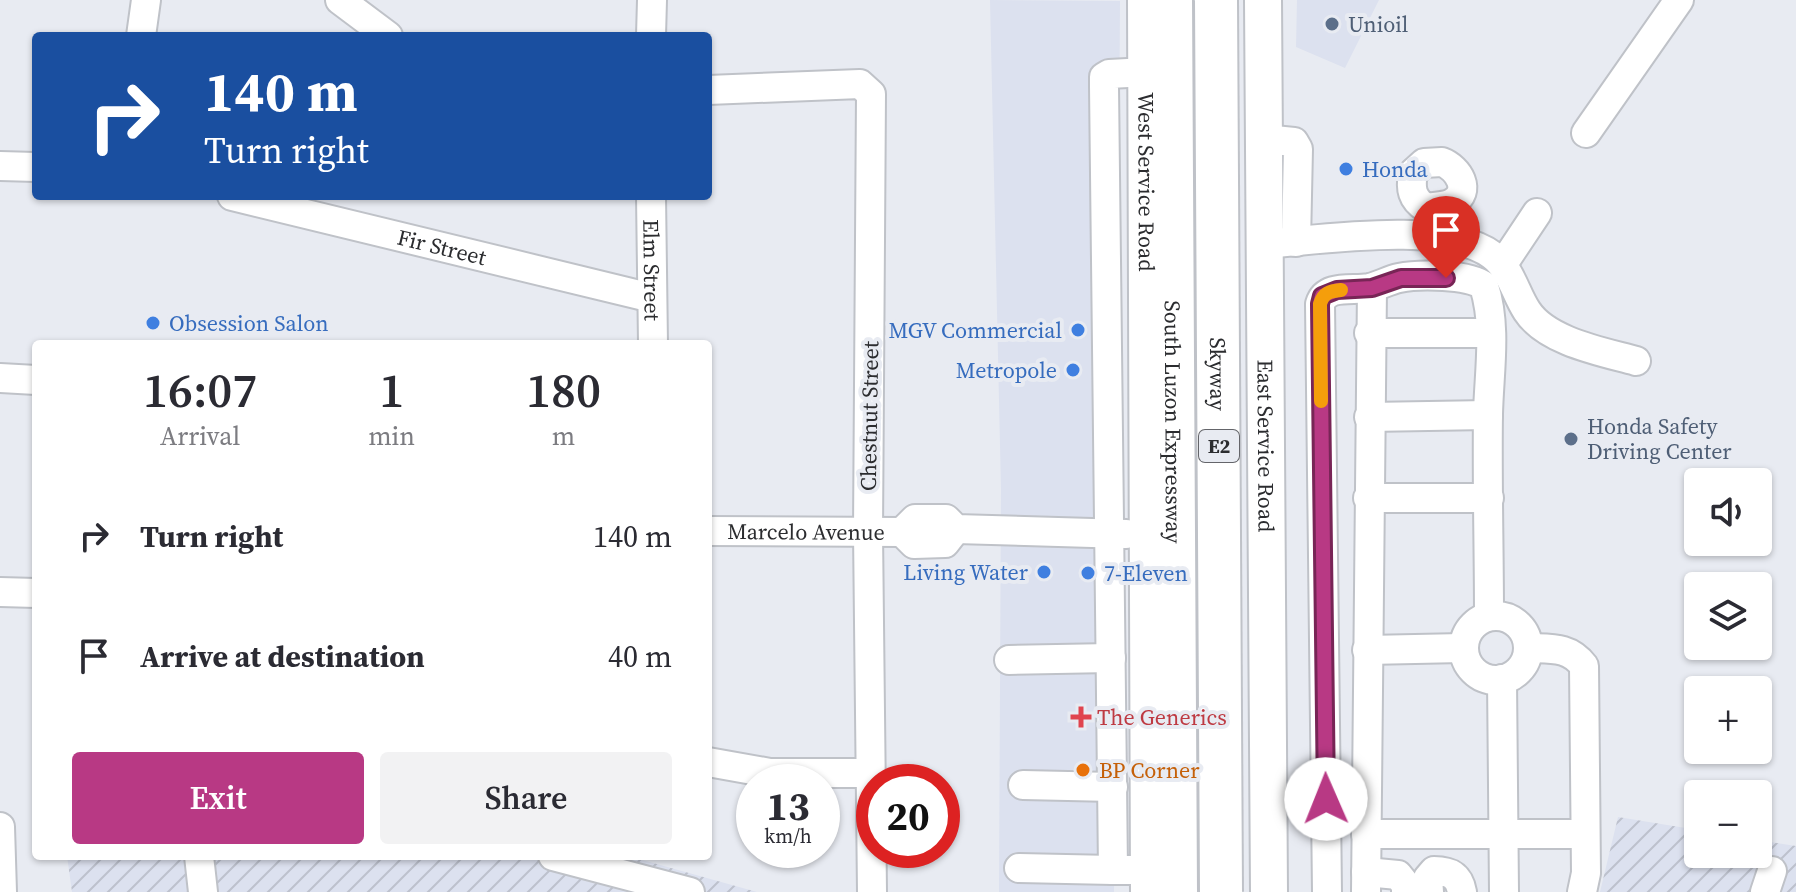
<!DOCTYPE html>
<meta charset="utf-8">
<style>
:root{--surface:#fff;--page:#f2f2f3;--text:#2b2b33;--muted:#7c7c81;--accent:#b83984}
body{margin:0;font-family:"Source Serif 4",serif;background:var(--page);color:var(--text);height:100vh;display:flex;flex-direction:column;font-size:30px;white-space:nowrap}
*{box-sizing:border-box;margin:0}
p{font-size:26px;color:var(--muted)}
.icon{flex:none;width:44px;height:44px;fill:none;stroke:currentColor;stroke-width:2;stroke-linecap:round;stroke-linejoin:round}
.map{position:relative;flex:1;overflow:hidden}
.sheet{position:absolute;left:32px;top:340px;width:680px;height:520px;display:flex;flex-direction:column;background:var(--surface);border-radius:8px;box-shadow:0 2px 6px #0004}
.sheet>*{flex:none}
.banner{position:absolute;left:32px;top:32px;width:680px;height:168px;border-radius:8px;box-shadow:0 2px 6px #0004;background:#1a4fa0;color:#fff;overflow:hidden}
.controls{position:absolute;left:1684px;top:468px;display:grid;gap:16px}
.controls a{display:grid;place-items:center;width:88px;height:88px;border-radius:8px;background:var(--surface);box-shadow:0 2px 6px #0004;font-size:40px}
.speed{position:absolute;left:736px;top:764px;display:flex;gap:16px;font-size:40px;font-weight:700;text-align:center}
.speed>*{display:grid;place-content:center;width:104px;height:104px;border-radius:50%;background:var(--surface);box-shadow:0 2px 6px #0004;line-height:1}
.speed small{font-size:20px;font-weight:400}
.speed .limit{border:12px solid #d22;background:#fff;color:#111}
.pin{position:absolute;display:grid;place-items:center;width:68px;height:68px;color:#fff;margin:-82px -34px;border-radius:50% 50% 50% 0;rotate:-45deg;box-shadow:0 0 8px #0007}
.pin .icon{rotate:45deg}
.me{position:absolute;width:88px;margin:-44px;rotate:359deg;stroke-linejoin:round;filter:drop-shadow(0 0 6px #0008)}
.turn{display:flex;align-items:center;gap:28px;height:168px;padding:0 40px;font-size:36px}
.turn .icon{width:104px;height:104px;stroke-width:2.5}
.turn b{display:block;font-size:56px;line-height:68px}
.eta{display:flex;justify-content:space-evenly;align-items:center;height:136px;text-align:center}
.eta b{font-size:48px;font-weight:600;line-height:56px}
.cta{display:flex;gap:16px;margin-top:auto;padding:16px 40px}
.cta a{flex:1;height:92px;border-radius:8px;background:var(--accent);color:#fff;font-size:32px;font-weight:600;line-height:92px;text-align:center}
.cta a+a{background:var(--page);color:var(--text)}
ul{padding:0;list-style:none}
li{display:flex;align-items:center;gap:24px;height:120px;padding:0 40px}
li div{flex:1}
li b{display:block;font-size:30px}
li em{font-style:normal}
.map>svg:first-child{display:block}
</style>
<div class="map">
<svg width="1796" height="892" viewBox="0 0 1796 892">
<defs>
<pattern id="industrial-furrows" width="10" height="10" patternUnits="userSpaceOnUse" patternTransform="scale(2)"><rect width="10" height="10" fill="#dce1ef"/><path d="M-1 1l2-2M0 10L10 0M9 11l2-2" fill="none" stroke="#bdc1cd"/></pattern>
</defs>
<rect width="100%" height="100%" fill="#e8ebf2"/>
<path fill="#dce1ef" d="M990 0 1120 1 1114 892H999L1001 489Z
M1297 0H1379L1345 68 1296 47Z"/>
<path fill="url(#industrial-furrows)" d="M1618 817 1698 830V854H1758V840L1796 846V892H1600Z
M67 856H628L757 892H72Z"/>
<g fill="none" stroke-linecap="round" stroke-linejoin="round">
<g stroke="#bfc2c8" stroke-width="32">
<g id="minor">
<path d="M340 0 388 36"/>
<path d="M141 36 146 0"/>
<path d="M651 36 652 0"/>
<path d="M1147 72 1109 74 1104 77V86L1113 870H1149"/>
<path d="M708 90 860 84 871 94 868 532 872 892"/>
<path d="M1586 133 1679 0"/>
<path d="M1263 139 1294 142 1298 149 1296 242"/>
<path d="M1442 162C1458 168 1473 191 1452 203 1445 207 1434 206 1426 208 1412 199 1410 189 1413 173L1424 163Z"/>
<path d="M0 166 36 167"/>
<path id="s1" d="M232 196 652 298"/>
<path id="s2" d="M651 196 653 344"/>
<path d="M1264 244C1321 240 1445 220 1492 255 1511 269 1515 293 1527 311 1547 342 1604 352 1636 361"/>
<path d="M1503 264 1537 213"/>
<path d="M1369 333H1491"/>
<path d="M0 378 36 380"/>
<path d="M1369 417 1488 415"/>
<path d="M1368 498H1489"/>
<path id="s3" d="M708 531 902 532 915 519H946L956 529 1126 534"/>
<path d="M902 532 914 544 945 543 956 529"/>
<path d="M0 592 36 593"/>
<circle cx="1496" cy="648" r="32"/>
<path d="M1528 648C1551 649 1569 646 1584 666L1586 873 1582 892"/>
<path d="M1367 650 1463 648"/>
<path d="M1009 660 1111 658"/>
<path d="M1502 679 1504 892"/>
<path d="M708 762 770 773H870"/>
<path d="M1023 785 1113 787"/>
<path d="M0 827 2 892"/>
<path d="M1366 834H1585"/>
<path d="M199 856 203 892"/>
<path d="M553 856 690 892"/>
<path d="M1019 868 1113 870"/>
<path d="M1366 872 1398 875 1406 885V892"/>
<path d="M1327 892 1320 304C1326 284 1352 291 1369 288 1379 286 1389 280 1399 278 1418 274 1470 274 1484 286 1497 327 1489 372 1488 414 1487 481 1489 549 1489 616"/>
<path d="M1366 892 1372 288"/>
<path d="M1429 892 1428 878 1434 871C1450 871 1459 875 1462 892"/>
<path d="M1765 892 1772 871"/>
</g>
</g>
<g stroke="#bfc2c8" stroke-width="40">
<g id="major">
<path id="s4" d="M1146 0 1149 892"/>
<path id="s5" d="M1263 0 1269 892"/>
</g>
</g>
<g stroke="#bfc2c8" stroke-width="46">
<g id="highway">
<path id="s6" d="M1171 0 1176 892"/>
</g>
</g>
<use href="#minor" stroke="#fff" stroke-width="28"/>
<use href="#major" stroke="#fff" stroke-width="36"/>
<use href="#highway" stroke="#fff" stroke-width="42"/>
<g stroke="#bfc2c8" stroke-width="46" stroke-linecap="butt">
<g id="highway-bridge">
<path id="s7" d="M1216 0 1221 892"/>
</g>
</g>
<use href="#highway-bridge" stroke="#fff" stroke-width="42"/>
</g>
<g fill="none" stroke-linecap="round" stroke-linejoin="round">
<g stroke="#782556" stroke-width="20">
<path id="route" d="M1326 799 1320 304 1322 296 1337 290 1372 288 1401 278H1446"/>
</g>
<use href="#route" stroke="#b83984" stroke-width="14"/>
<path stroke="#f59e0b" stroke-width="14" d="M1321 401 1320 304C1323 293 1330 291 1341 290"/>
</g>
<g fill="#5c6f8a" stroke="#e8ebf2" stroke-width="3">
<circle cx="1332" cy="24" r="8"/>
<circle cx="1571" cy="439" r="8"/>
</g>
<g fill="#3f7fe0" stroke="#e8ebf2" stroke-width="3">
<circle cx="1346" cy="169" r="8"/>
<circle cx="153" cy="323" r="8"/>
<circle cx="1078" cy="330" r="8"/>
<circle cx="1073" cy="370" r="8"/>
<circle cx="1044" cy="572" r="8"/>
<circle cx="1088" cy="573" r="8"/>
</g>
<path fill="#e0444e" stroke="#e8ebf2" stroke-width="3" d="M1077 705h8v8h8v8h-8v8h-8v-8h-8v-8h8z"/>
<circle fill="#e8710a" stroke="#e8ebf2" stroke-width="3" cx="1083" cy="770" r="8"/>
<g text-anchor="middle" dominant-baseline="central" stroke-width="8" stroke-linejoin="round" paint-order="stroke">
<rect fill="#e8ebf2" stroke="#64656a" stroke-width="2" x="1199" y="430" width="40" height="32" rx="6"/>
<g font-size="20" font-weight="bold" fill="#2b2c2f">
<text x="1219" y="446">E2</text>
</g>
<g font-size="22" fill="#4e5e75" stroke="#e8ebf2" text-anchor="start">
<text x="1348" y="24">Unioil</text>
<text x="1587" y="426">Honda Safety<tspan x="1587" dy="25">Driving Center</tspan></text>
</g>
<g font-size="22" fill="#366cbe" stroke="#e8ebf2" text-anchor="start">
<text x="1362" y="169">Honda</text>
<text x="169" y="323">Obsession Salon</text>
<text x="1062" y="330" text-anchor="end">MGV Commercial</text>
<text x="1057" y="370" text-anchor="end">Metropole</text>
<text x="1028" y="572" text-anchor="end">Living Water</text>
<text x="1104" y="573">7-Eleven</text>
</g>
<g font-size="22" fill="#2b2c2f" stroke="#e8ebf2">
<text stroke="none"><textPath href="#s4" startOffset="182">West Service Road</textPath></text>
<text stroke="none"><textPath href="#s1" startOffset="216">Fir Street</textPath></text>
<text stroke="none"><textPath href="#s2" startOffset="74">Elm Street</textPath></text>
<text stroke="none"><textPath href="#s7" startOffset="374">Skyway</textPath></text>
<text transform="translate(869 416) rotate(-89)">Chestnut Street</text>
<text stroke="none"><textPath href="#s6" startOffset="422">South Luzon Expressway</textPath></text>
<text stroke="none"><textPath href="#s5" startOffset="446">East Service Road</textPath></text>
<text stroke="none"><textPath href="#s3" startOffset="98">Marcelo Avenue</textPath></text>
</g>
<g font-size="22" fill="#be3a42" stroke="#e8ebf2" text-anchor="start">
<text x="1097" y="717">The Generics</text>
</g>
<g font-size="22" fill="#c56008" stroke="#e8ebf2" text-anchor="start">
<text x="1099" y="770">BP Corner</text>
</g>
</g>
</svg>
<div class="controls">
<a><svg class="icon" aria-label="sound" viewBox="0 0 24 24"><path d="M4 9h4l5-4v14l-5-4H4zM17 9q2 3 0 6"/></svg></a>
<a><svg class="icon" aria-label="layers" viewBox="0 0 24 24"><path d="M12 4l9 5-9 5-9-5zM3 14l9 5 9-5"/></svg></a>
<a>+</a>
<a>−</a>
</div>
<div class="speed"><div>13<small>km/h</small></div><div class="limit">20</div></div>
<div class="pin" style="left:1446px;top:278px;background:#d93025"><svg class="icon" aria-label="arrive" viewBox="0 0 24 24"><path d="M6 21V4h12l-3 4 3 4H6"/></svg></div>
<svg class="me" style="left:1326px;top:799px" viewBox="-20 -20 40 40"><circle r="19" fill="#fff"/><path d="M0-13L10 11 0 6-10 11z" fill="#b83984"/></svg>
<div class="banner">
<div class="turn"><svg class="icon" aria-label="right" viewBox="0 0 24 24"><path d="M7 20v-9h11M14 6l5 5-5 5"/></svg><div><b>140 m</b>Turn right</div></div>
</div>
<section class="sheet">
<div class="eta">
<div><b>16:07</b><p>Arrival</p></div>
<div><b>1</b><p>min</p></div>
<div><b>180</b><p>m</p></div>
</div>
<ul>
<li><svg class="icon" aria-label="right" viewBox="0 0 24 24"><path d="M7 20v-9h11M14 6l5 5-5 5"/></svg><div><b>Turn right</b></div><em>140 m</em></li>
<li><svg class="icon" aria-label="arrive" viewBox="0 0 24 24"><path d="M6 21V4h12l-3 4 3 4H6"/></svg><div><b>Arrive at destination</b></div><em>40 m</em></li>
</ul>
<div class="cta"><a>Exit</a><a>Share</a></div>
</section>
</div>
